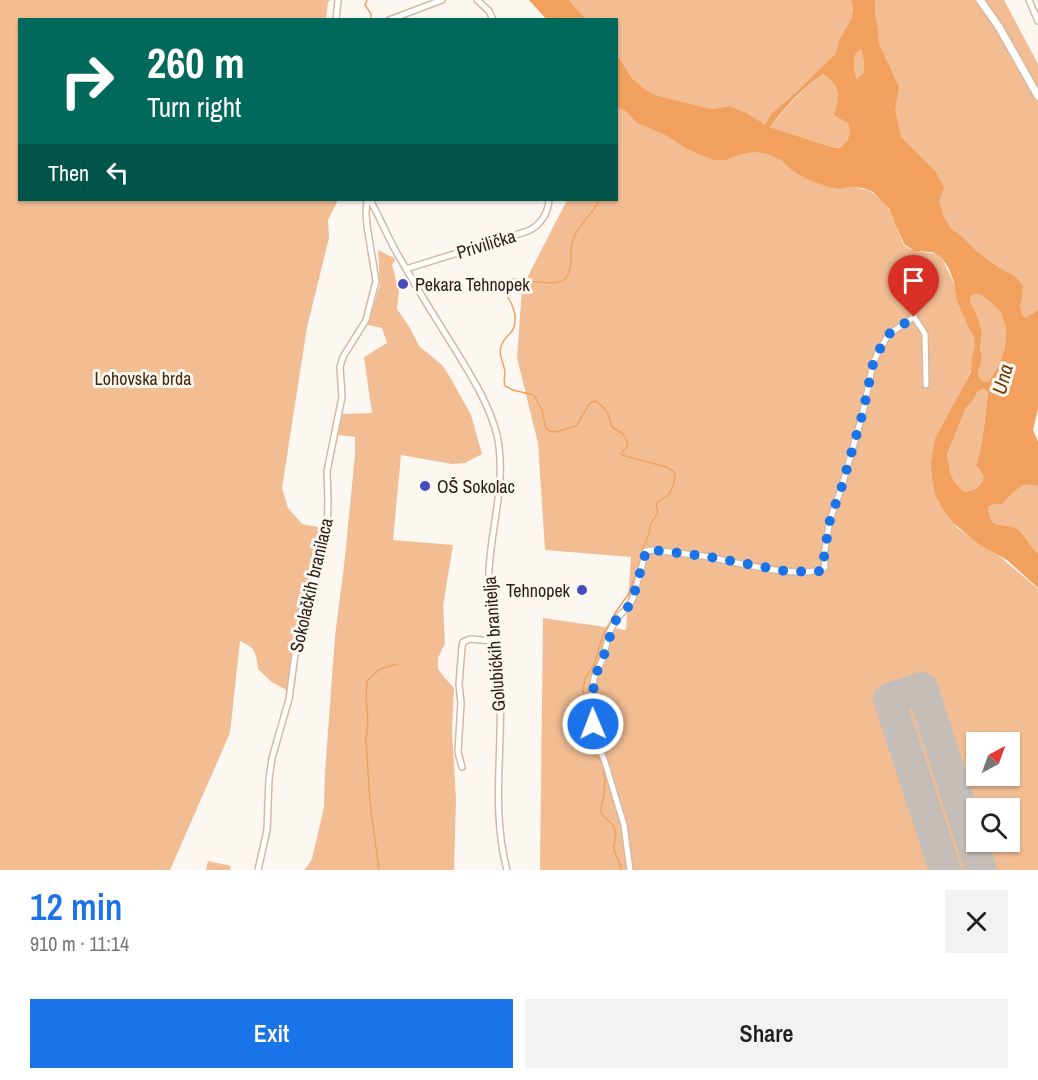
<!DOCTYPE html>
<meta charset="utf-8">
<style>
:root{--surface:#fff;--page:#f2f2f2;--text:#202124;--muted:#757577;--accent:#1a73e8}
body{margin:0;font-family:"Archivo Narrow",sans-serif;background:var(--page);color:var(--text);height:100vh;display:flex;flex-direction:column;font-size:22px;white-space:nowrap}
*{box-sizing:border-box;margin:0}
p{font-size:20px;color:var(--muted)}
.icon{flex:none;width:33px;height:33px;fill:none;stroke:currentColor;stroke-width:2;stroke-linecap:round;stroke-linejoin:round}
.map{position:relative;height:870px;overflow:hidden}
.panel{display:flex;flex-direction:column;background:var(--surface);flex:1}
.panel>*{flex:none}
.hud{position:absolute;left:18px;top:18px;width:600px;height:183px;border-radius:0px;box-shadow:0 2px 4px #0004;background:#00695c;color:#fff;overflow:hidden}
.needle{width:39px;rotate:41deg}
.buttons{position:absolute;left:966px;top:732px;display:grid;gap:12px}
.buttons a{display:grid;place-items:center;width:54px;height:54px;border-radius:0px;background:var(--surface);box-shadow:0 2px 4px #0004;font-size:30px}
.pin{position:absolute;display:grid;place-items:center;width:51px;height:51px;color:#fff;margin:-62px -26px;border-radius:50% 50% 50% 0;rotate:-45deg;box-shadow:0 0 6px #0007}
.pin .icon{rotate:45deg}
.me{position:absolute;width:66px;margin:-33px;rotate:359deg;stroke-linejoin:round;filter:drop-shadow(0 0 4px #0008)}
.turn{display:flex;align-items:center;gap:21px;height:126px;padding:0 30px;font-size:27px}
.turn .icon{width:78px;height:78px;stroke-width:2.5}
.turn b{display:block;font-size:42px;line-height:51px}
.then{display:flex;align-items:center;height:57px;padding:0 30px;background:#0003;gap:12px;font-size:22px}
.round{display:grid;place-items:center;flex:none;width:63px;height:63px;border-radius:0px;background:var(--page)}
.headline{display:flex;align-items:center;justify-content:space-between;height:102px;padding:0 30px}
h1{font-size:36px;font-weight:600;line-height:45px;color:var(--accent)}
.cta{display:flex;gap:12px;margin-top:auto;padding:12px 30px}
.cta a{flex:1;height:69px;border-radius:0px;background:var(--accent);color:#fff;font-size:24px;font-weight:600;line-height:69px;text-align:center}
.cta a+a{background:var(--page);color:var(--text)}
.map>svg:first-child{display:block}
</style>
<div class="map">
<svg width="1038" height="870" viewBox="0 0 1038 870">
<rect width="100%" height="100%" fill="#fdf7f2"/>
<path fill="#f2bd93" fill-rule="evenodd" d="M0 0H331L328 2 326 19 20 20V200H338L328 220 329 238 307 327 282 488 288 508 302 524 327 529 300 628 289 695 285 689 273 683 258 669C256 652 255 648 240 641L230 733 170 870H0Z
M569 0H851L853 9 851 19 840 38 835 54 793 95 771 114 765 126 747 113 730 106 712 109 655 95 646 90 632 78 617 54 616 20 586 19Z
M875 0H1004L1038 64V314L1022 321 950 230 892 129 875 44Z
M861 48 864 62V74L857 79 854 70 855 54Z
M823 74C833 81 838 84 838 97 838 102 837 101 839 106 847 125 859 130 841 148L832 147 770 127C786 108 802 88 823 74Z
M617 104 747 146 849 187C879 189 886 202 897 227 899 232 901 241 904 245 913 254 929 251 940 255L970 316 977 340 976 361 934 445 943 510 957 528 998 555 1038 589V870H540L543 618 626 630 631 557 545 550 538 443 517 358 522 288 567 200H616ZM976 742H1010V776H976ZM976 808H1010V842H976Z
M378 250 394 258 395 260 392 265 399 291 397 309 410 328 419 346 442 365 450 377 471 415 482 454 465 463 452 464 401 455 393 540 453 545 443 606 445 643 438 658V669L444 677 454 688 452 730 456 799 454 870H305L312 859 324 807 325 773 335 636 344 566 355 455V437L338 435 342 414 372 413 364 357 387 343 382 328 368 325 380 285Z
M975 294 981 295 996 307 1001 313 1006 328 1005 348 998 367 988 382 983 381 979 377 978 371 981 365 982 356 980 348 982 334 978 317 970 303 971 296Z
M984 389 988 392C985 416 984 441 976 465L984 477C980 488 975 490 964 492L954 481 950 472 947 454 966 408 974 399 978 391Z
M1031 484 1038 486V553C1030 547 1027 536 1019 530 1003 519 991 535 988 507L994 504 1002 505 1016 488Z
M208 861 231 866 230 870H206Z"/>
<path fill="#f1a15d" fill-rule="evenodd" d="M529 0H569L586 19H546Z
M851 0H875V13L878 30 879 44 899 87 895 110 901 137 936 172 944 187 939 201 944 217 951 229 959 234 976 251 998 267 1016 277 1023 286 1022 296 1020 306 1022 315 1026 318 1038 310V409L1033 430 1038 442V486C1020 481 1013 492 1002 505L994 504 988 507C991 535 1003 519 1019 530 1027 537 1030 547 1038 553V588L1007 560 980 545 953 523 943 510 935 494 932 479 931 463 935 439 971 372 972 358 975 347 974 337 967 324 957 301 954 282 948 267 940 256 932 252 914 251 904 244 889 209 881 200 873 192 863 188 849 187 840 189 828 187 805 178 793 171 781 160 764 153 753 152 738 155 726 160H713L687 149 666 135 637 123 626 111 617 107V54L632 78 646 90 655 95 712 109 730 106 747 113 765 125 771 114 793 95 835 54 840 38 851 19 853 9ZM861 49 864 62V73L857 79 854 70 855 54ZM823 74C841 86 840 95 834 115L848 123C852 135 849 140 840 148L832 147 770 127C785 107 802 88 823 74ZM975 294 981 295 996 307 1001 313 1006 328 1005 348 998 367 988 382 983 381 979 377 978 371 981 365 982 356 980 348 982 334 978 317 970 302 971 296ZM984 389 988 392C985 416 984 441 976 465L984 477C980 488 975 490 964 492L954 481 950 472 947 454 966 408 974 399 978 391Z"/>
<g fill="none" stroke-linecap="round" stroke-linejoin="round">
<path stroke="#f1a15d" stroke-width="1.5" d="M367 0 365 5 371 14V20
M326 19 328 20
M599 200C594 214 581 221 575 235 570 244 571 253 571 263 570 268 569 277 564 280 556 287 524 279 512 279L507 281 503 284C505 296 514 304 515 315 516 335 508 331 502 344 497 353 504 363 505 372 505 377 503 381 505 386L513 390 534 395 542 410 546 428 549 431 556 432 576 426 590 403 595 401C606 407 609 415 612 427L623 434 628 443 627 447 622 452V455L666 467 673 471 675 474C675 481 673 488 669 494 663 502 652 498 658 512L650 526 649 534 643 548 641 559
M379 870 370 802 366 739 368 722 366 698 367 681 380 669 397 664
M621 870C621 862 615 856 614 848 614 842 617 836 615 830 613 821 603 819 601 812 600 805 604 800 604 793 605 784 606 764 598 758 591 752 586 751 579 744L577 722 586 709 583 690 585 678 594 665 603 635 615 613 628 595 637 572"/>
<path stroke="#c5beb8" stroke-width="32" d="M945 870 889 699 922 688 981 870"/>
<g stroke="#d5b8a1" stroke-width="8">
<path id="minor" d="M477 0 489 11 493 20
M1029 0 1038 21
M336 20 338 0
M389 20 442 0
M370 200C381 219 389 241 401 260 417 289 435 317 453 346 470 374 489 403 497 435 507 481 491 526 489 571 487 611 497 649 500 689 503 749 491 811 507 870
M406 269 528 231C541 225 548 213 549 200
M462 767 458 752 461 703 459 684 462 647 463 642 470 639 493 641
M258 870 267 830 269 779 272 758 289 699 297 640 304 621 311 589 319 566 327 529 328 501 327 471 342 397 340 367 343 357 366 320 376 281 367 226 366 213 367 200
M630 870 624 825 605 762 597 742 591 703 594 678 603 658 610 631 617 618 629 606 633 598 646 551 652 550C669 552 686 554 703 556 727 560 807 582 825 567L824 555 830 520 842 486 863 412 873 364 878 352 889 334 914 317 925 334 926 385"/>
</g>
<g stroke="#d5b8a1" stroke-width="10">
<path id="major" d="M980 0 999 27 1038 96"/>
</g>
<use href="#minor" stroke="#fff" stroke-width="5"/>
<use href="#major" stroke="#fff" stroke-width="7"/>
</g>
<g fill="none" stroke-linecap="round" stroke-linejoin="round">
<path stroke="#1a73e8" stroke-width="10" stroke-dasharray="0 18" d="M593 724 591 703 596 674 603 658 614 624 617 618 629 606 633 598 646 551 652 550 704 556 785 571 816 572 820 571 825 567 824 555 830 520 842 486 863 412 873 364 878 352 889 334 914 317"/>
</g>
<g fill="#464bc0" stroke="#fdf7f2" stroke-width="2">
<circle cx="403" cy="284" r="6"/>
<circle cx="425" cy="486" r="6"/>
<circle cx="582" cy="590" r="6"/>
</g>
<g text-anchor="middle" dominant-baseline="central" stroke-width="6" stroke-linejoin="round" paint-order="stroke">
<g font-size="18" fill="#291e16" stroke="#fdf7f2">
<text transform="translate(486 244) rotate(-17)">Privilička</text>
<text transform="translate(311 585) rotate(-77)">Sokolačkih branilaca</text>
<text transform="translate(494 644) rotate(-94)">Golubićkih branitelja</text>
</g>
<g font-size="18" fill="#291e16" stroke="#fdf7f2" text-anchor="start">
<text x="415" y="284">Pekara Tehnopek</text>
<text x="437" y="486">OŠ Sokolac</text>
<text x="570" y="590" text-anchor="end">Tehnopek</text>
</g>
<g font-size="18" fill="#462709" stroke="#fdf7f2">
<text x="143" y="378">Lohovska brda</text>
</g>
<g font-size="20" font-style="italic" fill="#6d3900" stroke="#fdf7f2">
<text transform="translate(1002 379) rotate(-75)">Una</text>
</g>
</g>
</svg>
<div class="buttons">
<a><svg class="needle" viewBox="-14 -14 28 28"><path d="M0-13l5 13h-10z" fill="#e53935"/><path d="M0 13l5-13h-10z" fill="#757577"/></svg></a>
<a><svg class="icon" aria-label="search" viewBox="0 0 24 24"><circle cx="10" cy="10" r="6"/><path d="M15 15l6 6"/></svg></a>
</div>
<div class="pin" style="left:914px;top:317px;background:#d93025"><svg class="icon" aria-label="arrive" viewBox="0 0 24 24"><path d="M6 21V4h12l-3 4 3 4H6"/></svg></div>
<svg class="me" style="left:593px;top:724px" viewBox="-20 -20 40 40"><circle r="17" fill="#1a73e8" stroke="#fff" stroke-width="3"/><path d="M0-11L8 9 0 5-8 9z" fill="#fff"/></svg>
<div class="hud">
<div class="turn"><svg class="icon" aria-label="right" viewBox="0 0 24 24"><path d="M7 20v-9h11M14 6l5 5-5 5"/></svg><div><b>260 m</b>Turn right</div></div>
<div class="then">Then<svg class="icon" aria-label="left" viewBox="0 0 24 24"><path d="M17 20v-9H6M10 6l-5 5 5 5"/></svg></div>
</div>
</div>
<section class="panel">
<div class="headline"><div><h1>12 min</h1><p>910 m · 11:14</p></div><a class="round"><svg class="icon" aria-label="close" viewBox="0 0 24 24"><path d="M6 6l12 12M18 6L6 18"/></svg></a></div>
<div class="cta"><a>Exit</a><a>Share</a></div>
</section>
